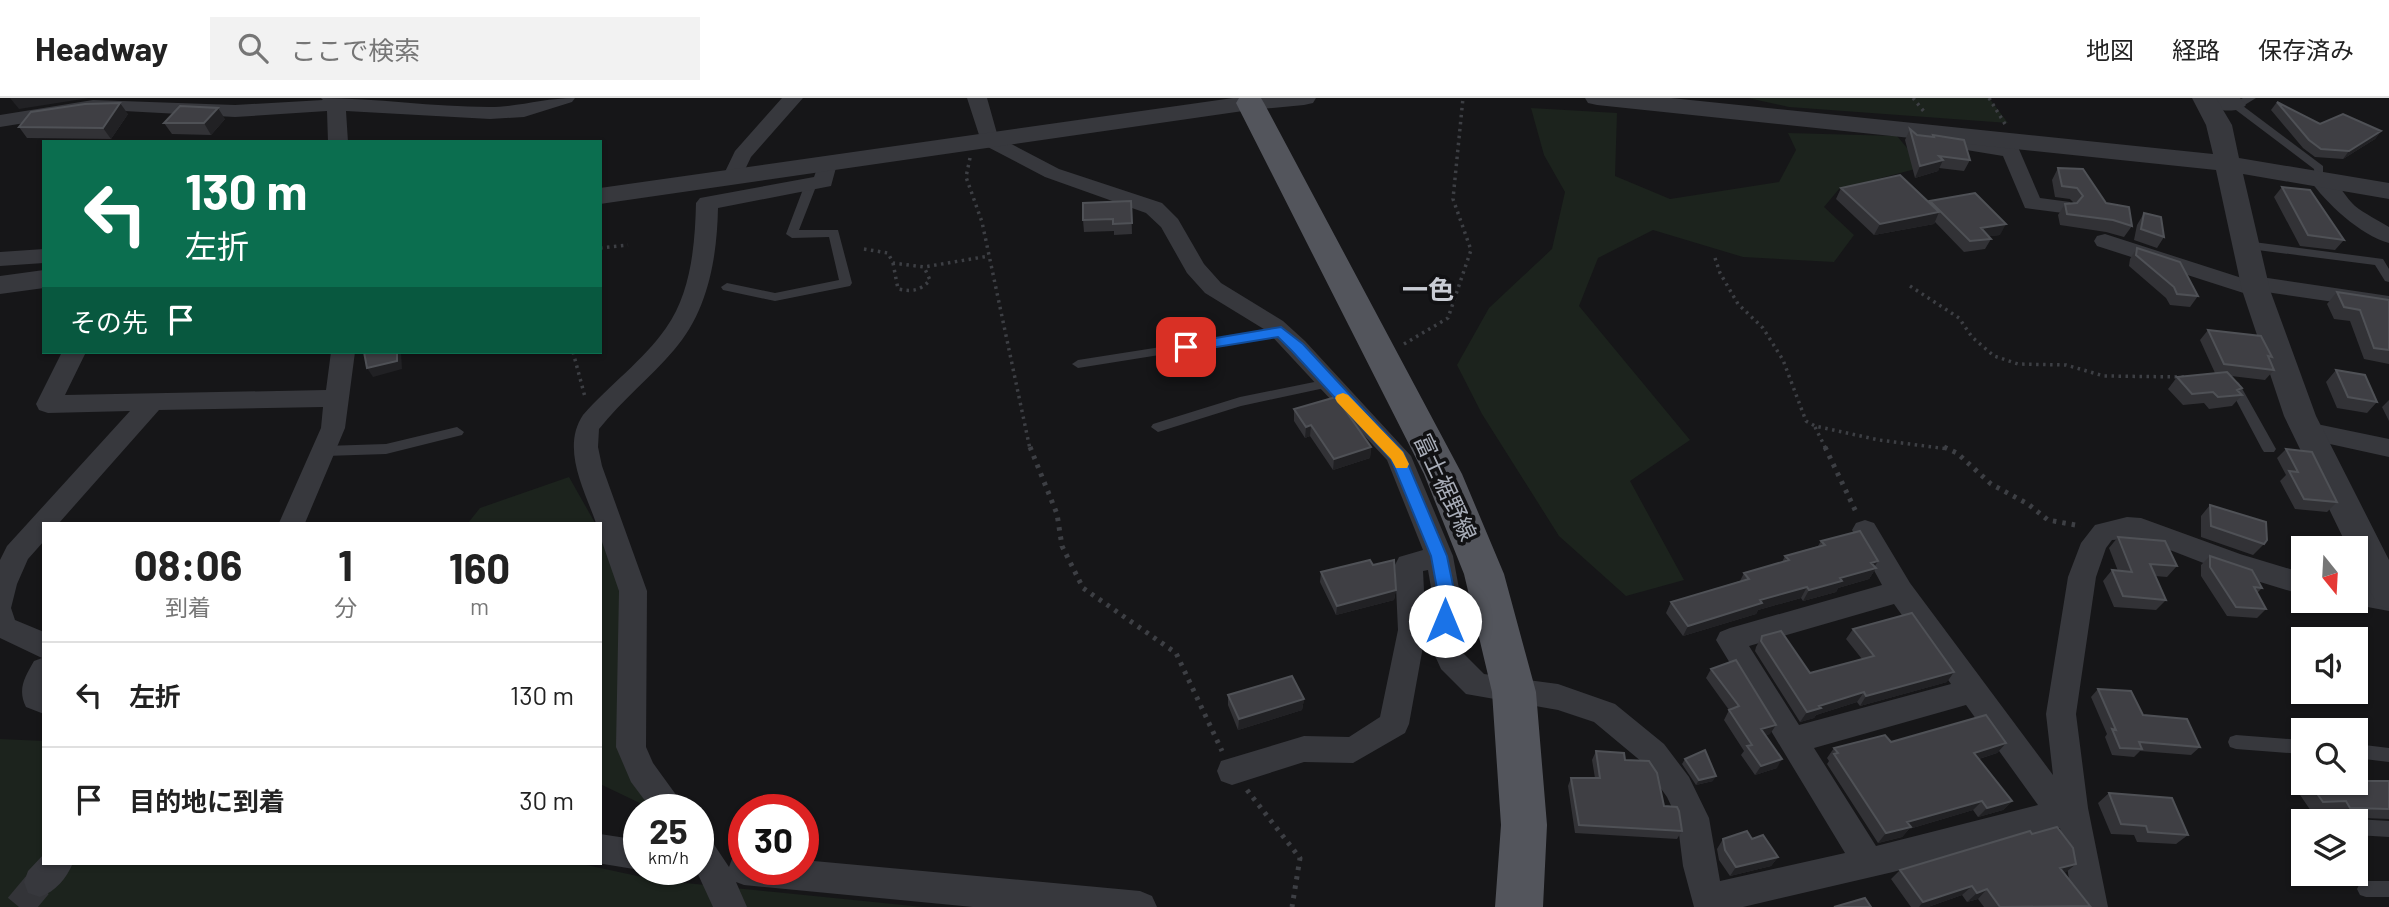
<!DOCTYPE html>
<html lang="ja">
<meta charset="utf-8">
<style>
:root{--surface:#fff;--page:#f2f2f2;--text:#222;--muted:#767676;--line:#e0e0e0}
body{margin:0;font-family:Barlow,"Noto Sans JP",sans-serif;background:var(--page);color:var(--text);height:100vh;display:flex;flex-direction:column;font-size:26px;white-space:nowrap}
*{box-sizing:border-box;margin:0}
p{font-size:23px;color:var(--muted)}
.icon{flex:none;width:38px;height:38px;fill:none;stroke:currentColor;stroke-width:2;stroke-linecap:round;stroke-linejoin:round}
.map{position:relative;flex:1;overflow:hidden}
.panel{position:absolute;left:42px;top:424px;width:560px;height:343px;display:flex;flex-direction:column;background:var(--surface);border-radius:0px;box-shadow:0 2px 5px #0004}
.panel>*{flex:none}
.top-card{position:absolute;left:42px;top:42px;width:560px;height:214px;border-radius:0px;box-shadow:0 2px 5px #0004;background:#0b6e4f;color:#fff;overflow:hidden}
.needle{width:46px;rotate:162deg}
.controls{position:absolute;left:2291px;top:438px;display:grid;gap:14px}
.controls a{display:grid;place-items:center;width:77px;height:77px;border-radius:0px;background:var(--surface);box-shadow:0 2px 5px #0004;font-size:35px}
.speed{position:absolute;left:623px;top:696px;display:flex;gap:14px;font-size:35px;font-weight:700;text-align:center}
.speed>*{display:grid;place-content:center;width:91px;height:91px;border-radius:50%;background:var(--surface);box-shadow:0 2px 5px #0004;line-height:1}
.speed small{font-size:18px;font-weight:400}
.speed .limit{border:10px solid #d22;background:#fff;color:#111}
.pin{position:absolute;display:grid;place-items:center;width:60px;height:60px;color:#fff;margin:-30px;border-radius:14px;box-shadow:0 4px 10px #0006}
.me{position:absolute;width:77px;margin:-38px;rotate:0deg;stroke-linejoin:round;filter:drop-shadow(0 0 5px #0008)}
.turn{display:flex;align-items:center;gap:24px;height:147px;padding:0 28px;font-size:32px}
.turn .icon{width:91px;height:91px;stroke-width:2.5}
.turn b{display:block;font-size:49px;line-height:60px}
.then{display:flex;align-items:center;height:66px;padding:0 28px;background:#0003;gap:14px;font-size:26px}
.eta{display:flex;justify-content:space-evenly;align-items:center;height:119px;text-align:center}
.eta b{font-size:42px;font-weight:700;line-height:49px}
ul{padding:0;list-style:none}
li{display:flex;align-items:center;gap:21px;height:105px;padding:0 28px;border-top:2px solid var(--line)}
li div{flex:1}
li b{display:block;font-size:26px}
li em{font-style:normal}
header{display:flex;align-items:center;gap:42px;box-sizing:border-box;height:98px;padding:0 35px;background:var(--surface);border-bottom:2px solid var(--line)}
header strong{font-size:33px}
nav{display:flex;gap:38px;margin-inline-start:auto;font-size:24px}
.search{width:490px;height:63px;background:var(--page);display:flex;align-items:center;gap:18px;box-sizing:border-box;padding:0 24px;border-radius:0px;color:var(--muted);font-size:26px}
.map>svg:first-child{display:block}
</style>
<header>
<strong>Headway</strong>
<div class="search"><svg class="icon" aria-label="search" viewBox="0 0 24 24"><circle cx="10" cy="10" r="6"/><path d="M15 15l6 6"/></svg>ここで検索</div>
<nav><a>地図</a><a>経路</a><a>保存済み</a></nav>
</header>
<div class="map">
<svg width="2389" height="809" viewBox="0 0 2389 809">
<rect width="100%" height="100%" fill="#161618"/>
<path fill="#1c231d" d="M1748 0H1989L2008 25 1789 9Z
M1531 10 1617 15 1615 78 1670 101 1779 84 1796 52 1788 35 1897 38 1923 69 1839 91 1824 109 1854 137 1834 164 1743 159 1653 132 1598 160 1579 208 1690 342 1630 383 1684 482 1626 498 1559 438 1482 316 1457 267 1489 210 1552 151 1565 94 1544 57Z
M569 379 595 425H468L480 410Z
M600 434 633 493 630 611 646 708 600 686Z
M0 641 44 643V765H577L656 782 923 809H0Z"/>
<g fill="none" stroke-linecap="round" stroke-linejoin="round">
<path stroke="#333438" stroke-width="29" stroke-dasharray="29 15" stroke-linecap="butt" d="M19 809 40 784"/>
<path stroke="#3d3f44" stroke-width="3.5" stroke-dasharray="2.5 4.5" stroke-linecap="butt" d="M1913 0 1926 16
M1989 0 2005 26
M970 60 966 79 982 124 1030 351
M600 150 628 147
M864 151 888 155 893 165 924 169 989 158
M1715 160 1720 175 1738 206 1763 230 1783 262 1806 323 1815 328 1879 342 1948 351
M893 165 898 191C912 194 920 193 930 182L924 169
M1910 188 1959 220 1972 239 1994 258 2018 266 2066 267 2104 278 2185 279
M1404 246 1448 220 1471 152 1453 101 1463 0
M573 254 585 299
M1815 329 1826 351"/>
<path stroke="#3d3f44" stroke-width="5" stroke-dasharray="3.5 6" stroke-linecap="butt" d="M1030 349 1057 416 1062 448 1083 490 1176 555 1222 653
M1825 349 1857 416
M1944 349 1957 355 1991 386 2028 406 2048 422 2081 428
M1247 692 1300 760 1292 809"/>
<path fill="#37383d" fill-rule="evenodd" d="M2243 0H2256L2243 8 2323 68V83H2315L2314 71 2232 9V5Z
M811 83 817 86 799 132H838L852 185 850 188 775 203 723 192 721 189 727 185 775 195 839 182 829 139 792 140 786 136 805 86Z
M2246 143 2383 161 2389 171V184L2385 183 2375 167 2242 150V144Z
M1281 230 1287 234 1285 237 1078 270 1072 266 1078 262Z
M1329 281 1335 285 1334 288 1241 308 1158 334 1151 329 1153 326 1240 299Z
M2233 281 2239 285 2276 351 2274 354H2264L2262 351 2227 285Z
M457 329 464 334 462 337 386 356 325 358 318 353 325 348 386 346Z
M2236 637 2303 642V656L2236 651 2230 649 2228 644 2230 639Z
M2356 646 2389 650V664L2356 660Z
M2356 721 2389 723V739L2356 737V723H2352Z
M2366 783H2389V799H2366L2360 797 2357 791 2360 785Z"/>
<path fill="#37383d" fill-rule="evenodd" d="M321 0C376 0 433 9 489 9 519 9 544 0 575 0L572 4 524 19 490 21 346 13 348 44H328L327 13 235 19 124 13 93 14 0 29V17L93 2 235 7 323 2Z
M782 0H803L751 59 740 82H726L723 78 735 53Z
M967 0H987L998 39 1059 71 1162 105 1178 121 1204 166 1221 185 1283 223 1305 243 1411 358 1453 458 1462 507 1455 540 1462 554 1484 576 1558 586 1615 606 1664 646 1689 679 1709 720 1720 783 1845 755 1716 542 1720 534 1730 530 1882 487 1852 432 1856 425 1865 422 1874 425 1910 485 2053 677 2046 616 2068 479 2081 445 2095 427 2127 419 2141 420 2240 456 2303 475V497L2224 473 2139 440 2112 442 2106 450 2096 479 2076 616 2088 710 2108 809H2074L2060 730 1893 774 1743 809H1694L1683 768 1677 720 1667 699 1642 664 1594 624 1558 612 1466 596 1441 571 1427 540 1434 507 1428 472 1423 473 1426 532 1409 626 1405 635 1353 665 1304 664 1232 687 1221 683 1217 673 1221 663 1304 638 1349 639 1380 619 1398 532 1395 467 1399 459 1423 452 1387 362 1267 233 1205 195 1187 175 1161 129 1146 115 1045 79 982 46ZM1894 506 1951 586 1799 627 1749 548ZM1966 607 2038 707 1876 748 1814 650Z
M2200 0H2240L2246 7C2237 17 2213 11 2200 8L2197 4Z
M1938 28 1945 30 1950 38 2018 49 2040 100 2070 104 2074 109 2070 114 2063 115 2025 110 2003 58 1936 47 1928 34 1931 30Z
M827 60 834 62 837 66 831 88 718 110C717 160 708 213 674 252 651 279 622 302 599 331L598 349 602 368 647 493 646 649 653 665 687 712H652L631 684 616 649 619 493 600 438V425H596C584 391 561 350 583 317 609 287 643 263 666 230 691 195 695 147 696 105L700 100 814 79 820 62Z
M2319 75C2337 79 2343 97 2355 108 2365 116 2378 122 2389 129V145C2360 137 2326 105 2309 81L2312 77Z
M2105 136 2245 181 2254 178 2389 198V212L2266 194 2256 199 2097 148 2094 143 2097 138Z
M44 151V165L0 168V154Z
M62 254H86L65 297 326 292 331 254H355L345 330 305 425H279L321 330 323 309 159 312 59 425H44V443L28 461 17 486 11 510 15 522 44 534V616L26 609C17 591 25 579 34 563L42 560 0 540V462L7 448 130 313 48 315 39 312 36 306Z
M2307 324 2389 341V359L2298 339 2294 333 2298 327Z
M2356 486 2389 491V513L2346 505 2345 502H2356Z
M698 734 709 739 729 769 732 761 744 757V772H803V762L1140 793 1152 798 1157 809H973L744 787 736 784 747 809H713L696 772H698Z
M600 736 639 742 640 772 597 765H600Z
M44 756V765H73C66 781 56 793 40 799L28 795 24 784 28 773Z"/>
<path fill="#37383d" fill-rule="evenodd" d="M1233 0H1316L1313 5 1304 7 1250 12 600 106V90Z
M1585 0H1671L2213 56 2206 27 2192 0H2216L2232 27 2239 60 2389 85V101L2243 76 2270 192 2316 318 2389 462V511L2377 507 2356 464V450H2348L2284 318 2242 192 2216 72 1597 7 1588 5Z
M44 172V190L0 196V178Z"/>
<path fill="#53555c" fill-rule="evenodd" d="M1239 0H1261L1264 5 1462 376 1504 476 1536 594 1547 727 1543 809H1495L1501 727 1492 594 1464 476 1424 376 1236 5Z"/>
</g>
<path fill="#323236" d="M2277 4 2320 26 2381 33 2375 41 2343 61 2315 59 2303 50 2271 12Z
M128 16 111 41 27 40 19 29Z
M225 21 211 37 172 36 164 25Z
M1910 31 1917 37 1932 39 1933 37 1970 62 1964 73 1939 70 1938 73 1915 80 1905 42Z
M2058 70 2106 105 2132 128 2124 139 2106 134 2060 127 2058 117 2065 106 2074 105 2070 101 2055 99 2052 82Z
M2282 89 2344 142 2335 152 2300 148 2274 99Z
M1841 90 1930 105V103L2000 137 1989 138 1991 141 1985 151 1964 154 1935 124 1934 126 1874 137 1836 101Z
M1131 103 1132 136 1114 137V133L1084 134 1083 122Z
M2144 115 2164 139 2157 150 2134 142 2137 127Z
M2137 150 2198 198 2190 209 2170 207 2166 200 2129 168 2130 161Z
M2337 194 2389 202V266L2364 261 2350 223 2334 221 2327 206Z
M2208 232 2272 259 2269 262 2274 272 2265 282 2231 278 2239 294 2242 297 2232 308 2209 311 2204 305 2183 307 2168 291 2177 279 2215 275 2200 242Z
M2336 272 2377 304 2367 315 2337 310 2326 284Z
M2389 302V323L2382 309Z
M1294 311 1371 349 1370 360 1333 372 1310 338 1305 340 1294 323Z
M2286 351 2337 404 2327 414 2295 411 2280 383 2286 377 2277 360Z
M2210 407 2264 446 2253 457 2201 439V418Z
M2118 439 2177 468 2167 479 2155 478 2166 502 2156 512 2114 509 2103 483 2112 472 2118 473 2109 450Z
M1821 443 1878 463 1874 469 1876 470 1869 481 1838 490 1836 494 1803 503 1801 500 1758 512 1756 516 1683 538 1666 515 1671 504 1740 483 1744 475 1782 464 1785 458 1818 448Z
M2210 458 2262 490 2257 495 2266 511 2257 520 2227 518 2201 478V467Z
M1373 467 1396 492 1394 502 1336 517 1320 484 1321 474Z
M1853 531 1947 584 1860 608 1857 604 1816 617 1814 620 1800 624 1755 553 1756 549 1762 538 1810 575 1862 561 1846 541Z
M1711 571 1770 636 1766 637 1777 670 1755 677 1741 657 1744 653 1724 622 1729 612 1706 580Z
M2098 591 2143 617 2200 649 2191 657 2140 653 2134 659 2112 657 2105 639 2107 636 2091 599Z
M1228 597 1304 601 1302 612 1238 632 1228 607Z
M1891 644 2006 645 1997 655 1979 661 2012 703 2003 712 1978 719 1973 712 1909 731 1902 739 1878 745 1827 666 1829 663 1827 660 1834 650Z
M1596 653 1625 662 1664 708 1682 733 1677 741 1575 735 1568 688 1571 680H1595L1592 662Z
M1685 661 1713 683 1696 687 1682 666Z
M2389 683V721L2338 719 2334 712 2311 713 2296 691 2305 684Z
M2109 695 2188 737 2176 746 2137 744 2134 737 2111 736 2098 705Z
M1723 741H1752L1778 759 1771 768 1730 778 1719 762 1717 751Z
M1900 772 2065 775 2090 809H1984L1978 801 1967 804 1962 797 1928 809H1911L1891 781Z"/>
<path fill="#212124" d="M10 0H89L19 11Z
M120 5 128 16 111 41 103 30Z
M218 10 225 21 211 37 204 25Z
M2381 33 2375 41 2343 61 2349 53Z
M1943 62 1938 73 1915 80 1920 68Z
M1939 114 1934 126 1874 137 1880 126Z
M2006 126 2000 137 1975 140 1981 130Z
M397 254H401L402 271 373 279 367 270Z
M1311 327 1310 338 1305 340 1306 329Z
M1371 349 1370 360 1333 372 1334 361Z
M1878 463 1873 471 1876 470 1869 481 1838 490 1836 494 1803 503 1809 492 1840 480 1871 465Z
M1807 489 1801 500 1758 512 1756 516 1683 538 1688 528 1760 502Z
M1396 492 1394 502 1336 517 1337 508Z
M1954 574 1947 584 1860 608 1866 598Z
M1864 594 1857 604 1816 617 1814 620 1800 624 1807 614 1819 608Z
M1304 601 1302 612 1238 632 1239 621Z
M1776 627 1770 636 1755 640 1761 631Z
M2006 645 1997 655 1966 665 1974 655Z
M1782 661 1777 670 1755 677 1761 668Z
M1716 678 1713 683 1696 687 1699 682Z
M1982 703 1973 712 1909 731 1902 739 1878 745 1886 735 1907 724Z
M2012 703 2003 712 1978 719 1987 710Z
M1778 759 1771 768 1730 778 1736 769Z
M2076 766 2065 775 2050 780 2060 770Z
M1972 788 1962 797 1928 809H1919L1923 804Z
M1987 791 1978 801 1967 804 1977 795Z"/>
<path fill="#3f3f44" stroke="#4f5156" stroke-width="2" d="M2277 4 2320 26 2343 16 2381 33 2349 53 2321 51 2309 42Z
M120 5 103 30 19 29 31 14 85 6Z
M180 8 218 10 204 25H164Z
M1910 31 1917 37 1934 39 1933 37 1964 42 1970 62 1939 58 1943 62 1920 68Z
M2058 70 2083 71 2106 105 2129 109 2132 128 2113 122 2067 116 2065 106 2077 105 2083 98 2077 90 2062 88Z
M1900 77 1939 114 1880 126 1841 90Z
M2282 89 2310 92 2344 142 2308 137Z
M1975 95 2006 126 1981 130 1991 141 1970 143 1930 103Z
M1131 103 1132 125 1113 126V121L1083 122V105Z
M2144 115 2161 119 2164 139 2141 131Z
M2137 150 2180 164 2198 198 2177 196 2174 189 2136 157Z
M2337 194 2389 202V252L2374 250 2360 212 2344 209Z
M2208 232 2261 238 2272 259 2268 258 2274 272 2224 266Z
M364 254H397V263L367 270Z
M2336 272 2365 277 2377 304 2348 299Z
M2227 274 2242 290 2237 292 2242 297 2218 299 2213 294 2192 296 2177 279Z
M1336 299 1371 349 1334 361 1311 327 1306 329 1294 311Z
M2286 351 2312 354 2337 404 2304 401 2289 373 2298 374Z
M2210 407 2266 424 2267 442 2264 446 2211 428Z
M1860 433 1878 463 1871 465 1876 470 1840 480 1842 483 1809 492 1807 489 1760 502 1762 505 1688 528 1671 504 1749 481 1744 475 1789 462 1785 458 1825 447 1821 443Z
M2118 439 2165 443 2177 468 2150 466 2166 502 2123 498 2112 472 2132 474Z
M2210 458 2252 472 2262 490 2254 489 2266 511 2236 509 2210 469Z
M1370 462 1373 467 1394 462 1396 492 1337 508 1321 474Z
M1912 515 1954 574 1866 598 1864 594 1819 608 1821 610 1807 614 1761 543 1762 538 1781 533 1810 575 1874 558 1853 531Z
M1736 562 1776 627 1761 631 1782 661 1761 668 1747 648 1752 647 1729 612 1739 608 1711 571Z
M1292 578 1304 601 1239 621 1228 597Z
M2098 591 2131 593 2143 617 2187 621 2200 649 2139 644 2142 651 2120 650 2112 631 2116 632Z
M1986 617 2006 645 1974 655 2012 703 1987 710 1982 703 1907 724 1911 729 1886 735 1834 656 1838 655 1834 650 1885 637 1891 644Z
M1705 652 1716 678 1699 682 1685 661Z
M1596 653 1624 655 1625 662 1649 663 1657 675 1664 708 1677 709 1679 713 1682 733 1579 727 1571 680H1600Z
M2356 683H2389V711L2350 710 2346 703 2323 704 2309 684H2356Z
M2109 695 2172 700 2188 737 2148 734 2146 728 2121 726Z
M2057 729 2073 750 2076 766 2060 770 2090 808 2000 809 1987 791 1977 795 1972 788 1923 804 1900 772 2030 733 2032 736Z
M1747 733 1752 741 1763 737 1778 759 1736 769 1725 752 1723 741Z
M1865 800 1871 809H1834Z"/>
<path fill="#1a73e8" stroke="#114b97" stroke-width="2" d="M1281 229 1303 246 1403 354 1447 458 1457 507 1451 528H1439L1436 523 1440 507 1431 458 1391 361 1292 253 1278 239 1186 254 1179 249 1186 245Z"/>
<path fill="#f59e0b" d="M1343 295 1348 297 1403 354 1409 366 1407 370H1396L1391 361 1337 304 1335 300 1337 297Z"/>
<g text-anchor="middle" dominant-baseline="central" stroke-width="7" stroke-linejoin="round" paint-order="stroke">
<g font-size="23" fill="#a8adb8" stroke="#111113">
<text transform="translate(1446 389) rotate(65)">富士裾野線</text>
</g>
<g font-size="26" font-weight="bold" fill="#c9ccd4" stroke="#111113">
<text x="1428" y="190">一色</text>
</g>
</g>
</svg>
<div class="controls">
<a><svg class="needle" viewBox="-14 -14 28 28"><path d="M0-13l5 13h-10z" fill="#e53935"/><path d="M0 13l5-13h-10z" fill="#767676"/></svg></a>
<a><svg class="icon" aria-label="sound" viewBox="0 0 24 24"><path d="M4 9h4l5-4v14l-5-4H4zM17 9q2 3 0 6"/></svg></a>
<a><svg class="icon" aria-label="search" viewBox="0 0 24 24"><circle cx="10" cy="10" r="6"/><path d="M15 15l6 6"/></svg></a>
<a><svg class="icon" aria-label="layers" viewBox="0 0 24 24"><path d="M12 4l9 5-9 5-9-5zM3 14l9 5 9-5"/></svg></a>
</div>
<div class="speed"><div>25<small>km/h</small></div><div class="limit">30</div></div>
<div class="pin" style="left:1186px;top:249px;background:#d93025"><svg class="icon" aria-label="arrive" viewBox="0 0 24 24"><path d="M6 21V4h12l-3 4 3 4H6"/></svg></div>
<svg class="me" style="left:1445px;top:523px" viewBox="-20 -20 40 40"><circle r="19" fill="#fff"/><path d="M0-13L10 11 0 6-10 11z" fill="#1a73e8"/></svg>
<div class="top-card">
<div class="turn"><svg class="icon" aria-label="left" viewBox="0 0 24 24"><path d="M17 20v-9H6M10 6l-5 5 5 5"/></svg><div><b>130 m</b>左折</div></div>
<div class="then">その先<svg class="icon" aria-label="arrive" viewBox="0 0 24 24"><path d="M6 21V4h12l-3 4 3 4H6"/></svg></div>
</div>
<section class="panel">
<div class="eta">
<div><b>08:06</b><p>到着</p></div>
<div><b>1</b><p>分</p></div>
<div><b>160</b><p>m</p></div>
</div>
<ul>
<li><svg class="icon" aria-label="left" viewBox="0 0 24 24"><path d="M17 20v-9H6M10 6l-5 5 5 5"/></svg><div><b>左折</b></div><em>130 m</em></li>
<li><svg class="icon" aria-label="arrive" viewBox="0 0 24 24"><path d="M6 21V4h12l-3 4 3 4H6"/></svg><div><b>目的地に到着</b></div><em>30 m</em></li>
</ul>
</section>
</div>
